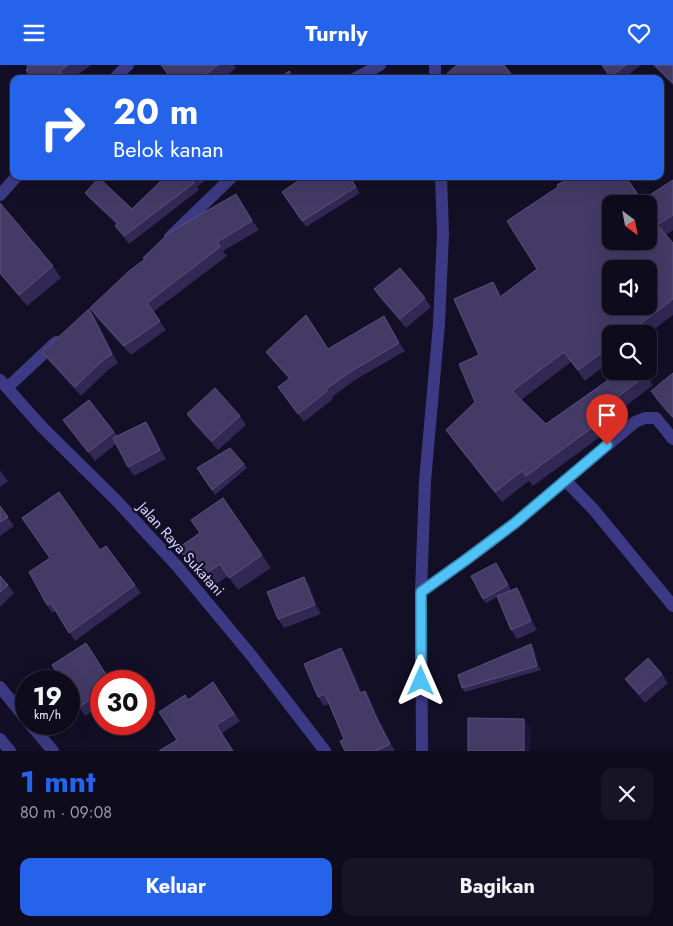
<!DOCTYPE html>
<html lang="id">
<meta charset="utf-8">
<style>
:root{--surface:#0e0b1c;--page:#171425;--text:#f1f3f6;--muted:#9b9ba3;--line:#2e2b3b;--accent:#2563eb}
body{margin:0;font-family:Jost,sans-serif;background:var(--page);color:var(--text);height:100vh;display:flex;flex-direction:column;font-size:19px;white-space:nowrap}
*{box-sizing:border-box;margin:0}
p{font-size:16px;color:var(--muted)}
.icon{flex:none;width:28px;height:28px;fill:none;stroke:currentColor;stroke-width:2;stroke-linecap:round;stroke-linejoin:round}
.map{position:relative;height:686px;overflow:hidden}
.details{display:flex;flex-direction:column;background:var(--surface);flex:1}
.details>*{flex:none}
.top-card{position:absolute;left:10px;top:10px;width:654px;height:105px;border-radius:10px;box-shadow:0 5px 20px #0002,0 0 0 1px var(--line);background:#2563eb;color:#fff;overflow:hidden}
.needle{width:32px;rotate:148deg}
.tools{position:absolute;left:602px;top:130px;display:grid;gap:10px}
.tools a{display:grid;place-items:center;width:55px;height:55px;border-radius:10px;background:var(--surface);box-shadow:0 5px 20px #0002,0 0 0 1px var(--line);font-size:25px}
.speed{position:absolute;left:15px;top:605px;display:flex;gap:10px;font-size:25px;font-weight:700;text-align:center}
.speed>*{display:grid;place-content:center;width:65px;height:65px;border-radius:50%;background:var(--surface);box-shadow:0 5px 20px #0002,0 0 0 1px var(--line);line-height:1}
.speed small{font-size:12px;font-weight:400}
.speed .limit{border:8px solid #d22;background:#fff;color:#111}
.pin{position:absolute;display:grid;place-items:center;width:42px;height:42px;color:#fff;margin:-51px -21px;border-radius:50% 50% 50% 0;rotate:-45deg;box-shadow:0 0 5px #0007}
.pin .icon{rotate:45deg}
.me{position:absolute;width:55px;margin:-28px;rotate:0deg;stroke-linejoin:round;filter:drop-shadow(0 0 4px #0008)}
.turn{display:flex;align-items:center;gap:18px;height:105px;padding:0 20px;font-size:22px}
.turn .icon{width:65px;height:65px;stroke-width:2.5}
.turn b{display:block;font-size:35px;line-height:42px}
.round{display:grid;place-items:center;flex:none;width:52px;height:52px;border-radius:10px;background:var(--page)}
.headline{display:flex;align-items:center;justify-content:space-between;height:85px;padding:0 20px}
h1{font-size:30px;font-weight:700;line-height:38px;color:var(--accent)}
.action{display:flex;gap:10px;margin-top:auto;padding:10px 20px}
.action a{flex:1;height:58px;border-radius:10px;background:var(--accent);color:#fff;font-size:20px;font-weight:700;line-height:58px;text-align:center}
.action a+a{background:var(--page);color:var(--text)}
header{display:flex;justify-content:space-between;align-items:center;height:65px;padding:0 20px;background:var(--accent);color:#fff;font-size:22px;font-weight:700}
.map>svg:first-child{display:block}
</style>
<header><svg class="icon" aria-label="menu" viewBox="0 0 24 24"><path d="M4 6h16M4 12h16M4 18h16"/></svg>Turnly<svg class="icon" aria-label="heart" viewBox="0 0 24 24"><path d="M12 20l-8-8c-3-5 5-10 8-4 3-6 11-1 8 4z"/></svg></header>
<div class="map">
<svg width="673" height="686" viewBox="0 0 673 686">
<rect width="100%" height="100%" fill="#130f26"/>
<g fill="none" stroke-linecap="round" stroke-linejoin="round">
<path stroke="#3d3a85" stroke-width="12" d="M435 0V14
M114 14 128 0
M354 14 380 0
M0 130 17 111
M170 172 233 111
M0 315 42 362 116 435 177 501 251 590 325 686
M7 323 56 277
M565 415 594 445 673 541
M421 527 467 494 515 458 635 357 645 353H656L673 374
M0 622 26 654
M30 659 53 686
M0 674 10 686
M422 686 421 527 425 416 439 259 443 169 441 111"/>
</g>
<path fill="#312854" d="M27 0H91L72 14H32Z
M161 0H234L236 3 222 14H171Z
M602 0H641L623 14H612Z
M652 0H673V20Z
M159 111H211L197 122 199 125 129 179 115 161 117 160 91 135 85 128 132 144 162 115Z
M295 111H349L360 128 306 162 282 127 298 116Z
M673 115V165L666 170 673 178V250L648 269H611V296L585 316 571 297 521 335 546 359 643 306 653 320 599 362 604 369 533 421 529 416 502 437 453 375 446 365 475 337 479 290 493 217 502 231 642 135Z
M236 129 242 138 259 165 223 186 227 191 153 247 166 265 131 290 96 252 90 243Z
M0 138 53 201 61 213 27 241 0 209Z
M374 224 425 233 431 242 406 263 380 233Z
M95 252 118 298 108 305 81 331 49 296 42 287Z
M312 258 328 284 389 260 405 286 355 315 332 332 333 334 304 357 278 322 289 314 272 295 266 287Z
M673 308V354L658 337 651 326Z
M187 349 240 351 246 360 218 385 193 358Z
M63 355 114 367 118 371 152 366 166 394 134 411 128 402 116 379 95 396Z
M244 399 247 403 215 430 197 403Z
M0 405 8 416 0 422Z
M223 433 271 503 238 525 228 511 208 525 178 483 200 468Z
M0 441 14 461 0 471Z
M106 481 141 528 75 576 56 546 52 548 47 540 100 485Z
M496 498 511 525 517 523 523 532 537 565 517 574 511 565 497 532 486 538 483 534Z
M0 511 8 520 14 528 0 542Z
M310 521 321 549 284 563 278 554Z
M534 583 541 605 465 627 462 623Z
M92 587 111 616H101V641L85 651 79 642Z
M347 592 362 627 371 635 382 661 395 686H345L344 674 329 639 324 641 318 632Z
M662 609 668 618 645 638 631 622 625 614Z
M213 617 240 656 222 668 233 686H159L177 675Z"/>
<path fill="#1d163a" d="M236 129 242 138 259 165 252 156Z
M493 217 501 227 507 243 500 232Z
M89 244 95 252 118 298 112 289Z
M384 251 389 260 405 286 399 278Z
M146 357 152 366 166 394 160 385Z
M304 512 310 521 321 549 315 540Z
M517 523 523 532 537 565 531 556Z
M531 579 534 583 541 605 537 601Z
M341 583 347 592 366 637 360 628Z
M365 626 371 635 382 661 395 686 390 679 376 652Z
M524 654 531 663 530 686H524Z"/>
<path fill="#433a66" stroke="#5a527e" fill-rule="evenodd" d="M27 0H68L60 6 65 14H32L26 5 28 3Z
M161 0H218L200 14H172Z
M457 0H504L515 14H443L442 13Z
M602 0H626L610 12Z
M655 0H673V18Z
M289 6 294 14H278Z
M159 111H196L192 115 194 118 124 171 115 161 118 158 85 128 99 113 132 144 162 115Z
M295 111H349L356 122 302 156 282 127 298 116Z
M573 111H625L642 135 673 115V150L657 160 673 178V234L627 269H611V281L578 305 564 287 512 326 546 359 621 306H643L646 310 592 352 597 359 526 411 522 406 495 427 446 365 475 337 459 299 479 290 454 234 493 217 500 232 537 204 507 156 558 122 557 120ZM611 139H649V176H611ZM611 204H649V241H611Z
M236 129 252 156 217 177 220 182 147 238 160 256 124 281 90 243 128 207 145 194 143 193 170 167Z
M0 138 53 201 19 230 0 208Z
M400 203 425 233 400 254 374 224Z
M89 244 112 289 102 296 75 322 42 287Z
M306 250 328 284 384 251 399 278 350 307 326 324 327 326 298 349 278 322 290 313 266 287Z
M673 308V352L651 326Z
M215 323 240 351 212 376 187 349Z
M89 335 114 367 88 387 63 355Z
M146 357 160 385 128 402 113 373Z
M230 383 244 399 212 425 197 403Z
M59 427 100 485 106 481 135 520 69 568 51 538 47 540 29 507 50 493 22 453Z
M223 433 262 490 229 513 220 499 199 513 178 483 200 468 191 455Z
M0 441 8 452 0 457Z
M496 498 508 520 483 534 471 511Z
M0 511 8 520 0 527Z
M304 512 315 540 278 554 267 527Z
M517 523 531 556 511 565 497 531Z
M86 578 110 616H101V628L79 642 69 627V616H62L52 600Z
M531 579 537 601 462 623 458 610Z
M341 583 360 628 365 626 376 652 390 679 376 686H345L340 676 344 674 325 629 318 632 304 599Z
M648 593 662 609 639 629 625 614Z
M213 617 234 649 216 660 233 686H159L177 675 159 647 185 630 188 635Z
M468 653 524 654V686H468Z"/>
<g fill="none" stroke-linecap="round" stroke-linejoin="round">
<g stroke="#337fa1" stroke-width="12">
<path id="route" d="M421 616V527L467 494 515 458 607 380"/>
</g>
<use href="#route" stroke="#4fc3f7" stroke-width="9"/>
</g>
<g text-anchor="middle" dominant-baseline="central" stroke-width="4.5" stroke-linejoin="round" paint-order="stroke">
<g font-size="15" fill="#d9d4ff" stroke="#130f26">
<text transform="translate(181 484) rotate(48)">Jalan Raya Sukatani</text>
</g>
</g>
</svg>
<div class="tools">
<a><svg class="needle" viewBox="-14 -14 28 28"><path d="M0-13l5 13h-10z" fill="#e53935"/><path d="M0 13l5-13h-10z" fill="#9b9ba3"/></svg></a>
<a><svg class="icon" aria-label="sound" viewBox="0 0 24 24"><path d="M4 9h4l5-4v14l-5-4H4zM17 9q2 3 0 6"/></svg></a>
<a><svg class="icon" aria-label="search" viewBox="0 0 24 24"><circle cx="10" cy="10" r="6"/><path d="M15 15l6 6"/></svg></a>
</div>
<div class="speed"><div>19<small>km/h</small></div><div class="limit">30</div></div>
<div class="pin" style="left:607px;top:380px;background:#d93025"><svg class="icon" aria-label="arrive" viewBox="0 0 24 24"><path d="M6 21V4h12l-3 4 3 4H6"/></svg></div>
<svg class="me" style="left:421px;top:616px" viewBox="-20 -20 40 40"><path d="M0-17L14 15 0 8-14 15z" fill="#4fc3f7" stroke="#fff" stroke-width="4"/></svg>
<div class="top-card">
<div class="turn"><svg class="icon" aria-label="right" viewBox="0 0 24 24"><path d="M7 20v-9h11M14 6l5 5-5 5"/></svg><div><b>20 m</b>Belok kanan</div></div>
</div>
</div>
<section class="details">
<div class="headline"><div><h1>1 mnt</h1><p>80 m · 09:08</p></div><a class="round"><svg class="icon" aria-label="close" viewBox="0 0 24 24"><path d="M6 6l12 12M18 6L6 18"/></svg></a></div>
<div class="action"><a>Keluar</a><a>Bagikan</a></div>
</section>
